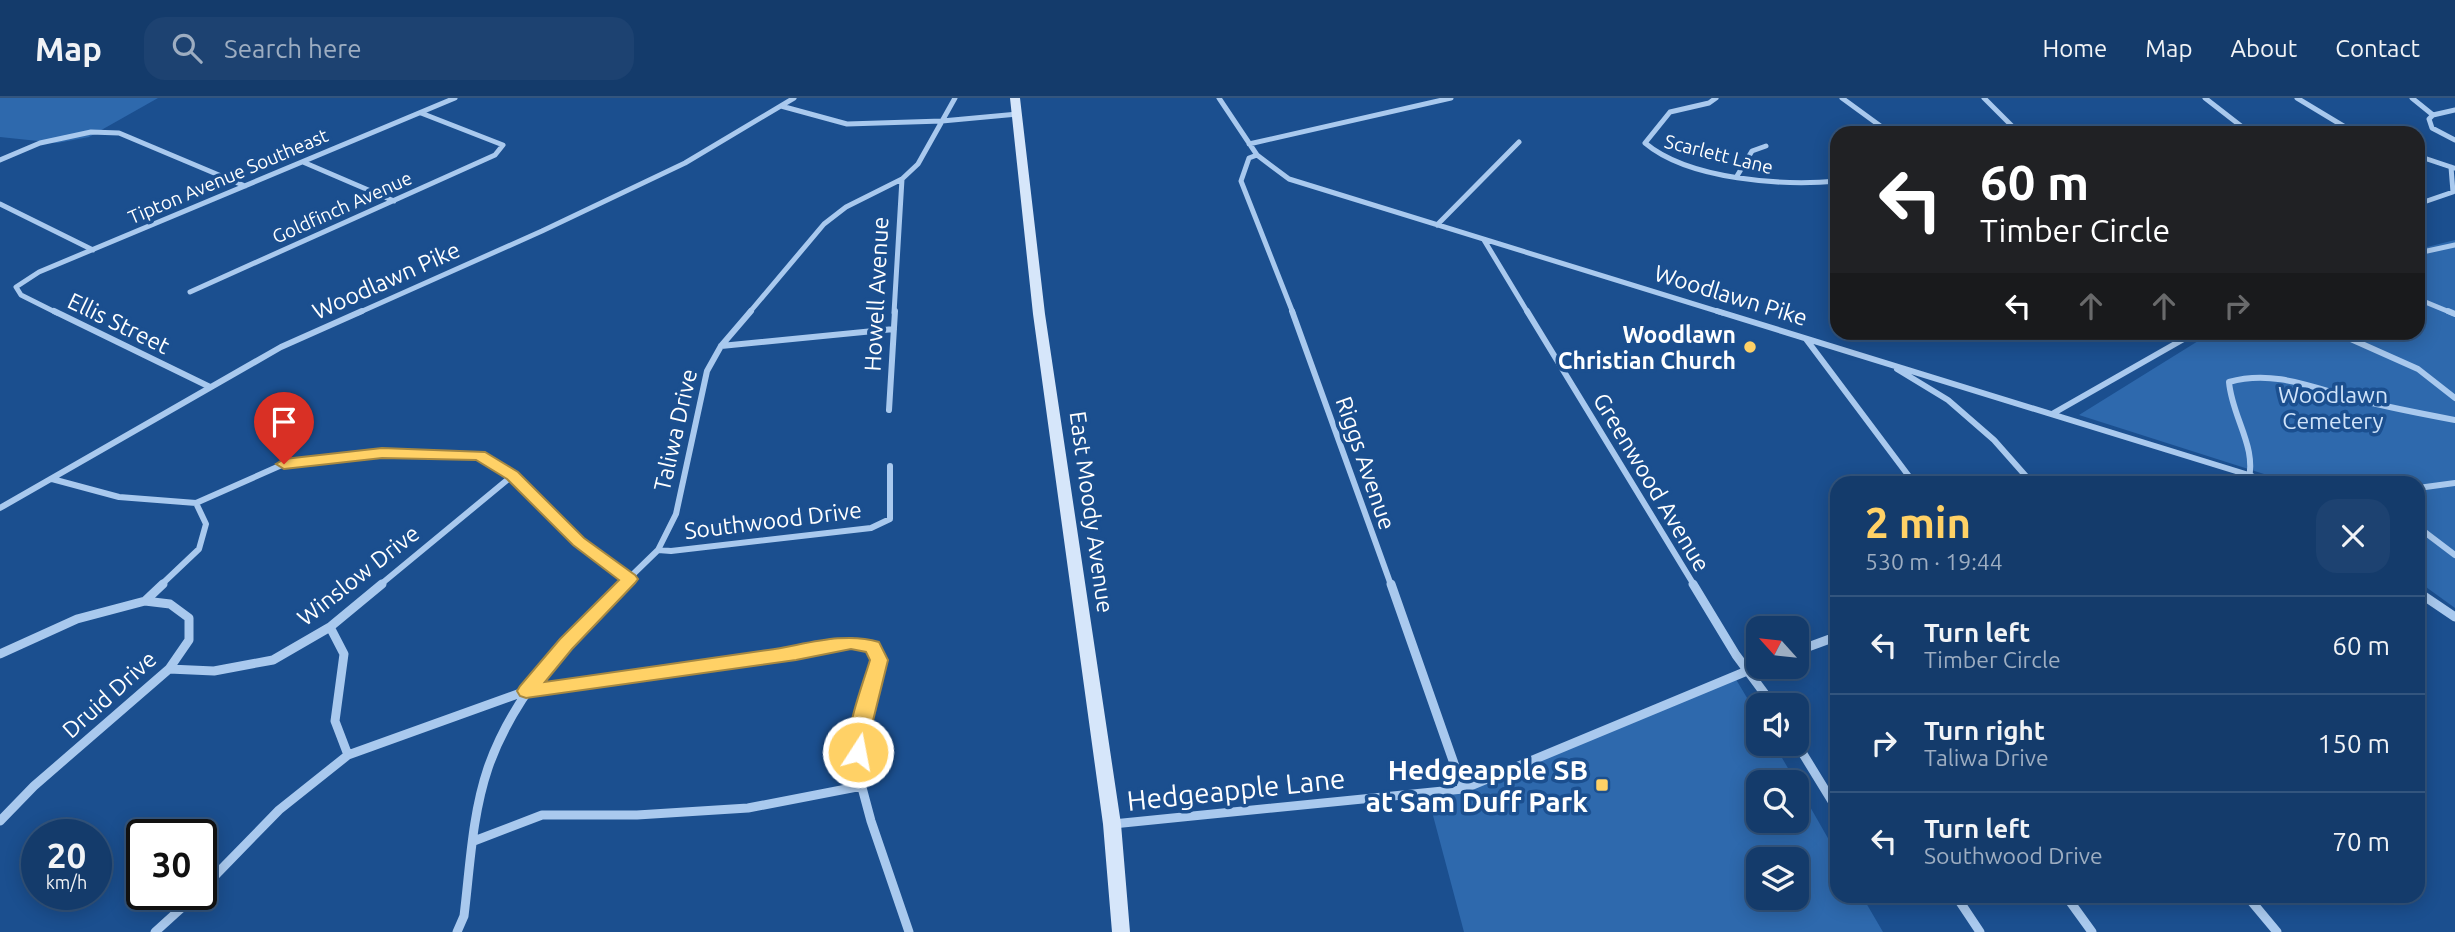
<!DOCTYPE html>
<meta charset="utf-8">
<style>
:root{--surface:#143b6b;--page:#1d4271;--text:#f1f3f6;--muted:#9dadc1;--line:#33557e;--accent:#ffd166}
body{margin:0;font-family:Ubuntu,sans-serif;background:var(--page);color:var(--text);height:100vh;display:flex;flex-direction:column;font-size:26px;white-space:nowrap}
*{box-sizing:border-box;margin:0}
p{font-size:23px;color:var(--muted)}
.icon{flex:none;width:38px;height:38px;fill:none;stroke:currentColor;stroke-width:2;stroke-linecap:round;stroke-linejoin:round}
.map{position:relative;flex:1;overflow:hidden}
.drawer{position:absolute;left:1830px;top:378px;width:595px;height:427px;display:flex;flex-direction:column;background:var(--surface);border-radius:21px;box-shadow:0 4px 18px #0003,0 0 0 2px var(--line)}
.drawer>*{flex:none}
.top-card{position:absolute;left:1830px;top:28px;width:595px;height:214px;border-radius:21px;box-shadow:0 4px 18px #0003,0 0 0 2px var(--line);background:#202124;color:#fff;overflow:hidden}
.needle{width:46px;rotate:297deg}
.fabs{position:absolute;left:1746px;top:518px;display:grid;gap:14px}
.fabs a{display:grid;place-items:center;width:63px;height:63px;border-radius:14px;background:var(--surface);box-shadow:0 4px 18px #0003,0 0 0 2px var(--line);font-size:35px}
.speed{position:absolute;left:21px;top:721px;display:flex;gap:14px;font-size:35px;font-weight:700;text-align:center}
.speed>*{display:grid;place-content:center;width:91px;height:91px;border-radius:50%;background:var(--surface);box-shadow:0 4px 18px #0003,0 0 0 2px var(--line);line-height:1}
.speed small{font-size:18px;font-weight:400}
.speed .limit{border:4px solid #111;border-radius:10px;background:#fff;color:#111}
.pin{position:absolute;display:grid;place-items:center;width:60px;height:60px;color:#fff;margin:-72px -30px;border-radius:50% 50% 50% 0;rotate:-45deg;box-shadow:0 0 7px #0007}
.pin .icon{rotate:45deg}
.me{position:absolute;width:77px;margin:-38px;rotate:11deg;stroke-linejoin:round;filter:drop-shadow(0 0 5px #0008)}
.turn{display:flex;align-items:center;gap:24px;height:147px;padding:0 35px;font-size:32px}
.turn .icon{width:91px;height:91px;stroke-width:2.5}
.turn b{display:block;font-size:49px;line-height:60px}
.lanes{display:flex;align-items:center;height:66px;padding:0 35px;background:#0003;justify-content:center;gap:35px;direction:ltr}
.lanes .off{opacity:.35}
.round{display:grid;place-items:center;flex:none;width:74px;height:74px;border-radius:21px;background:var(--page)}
.headline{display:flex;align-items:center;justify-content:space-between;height:119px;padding:0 35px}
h1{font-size:42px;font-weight:600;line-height:52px;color:var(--accent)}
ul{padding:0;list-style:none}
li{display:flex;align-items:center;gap:21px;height:98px;padding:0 35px;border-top:2px solid var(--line)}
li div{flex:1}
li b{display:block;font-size:26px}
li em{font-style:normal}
header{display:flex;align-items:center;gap:42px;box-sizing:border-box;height:98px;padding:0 35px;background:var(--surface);border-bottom:2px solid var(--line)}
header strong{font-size:33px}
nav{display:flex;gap:38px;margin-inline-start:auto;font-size:24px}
.search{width:490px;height:63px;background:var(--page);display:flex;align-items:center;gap:18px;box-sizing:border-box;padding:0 24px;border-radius:21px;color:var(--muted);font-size:26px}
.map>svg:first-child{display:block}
</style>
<header>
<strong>Map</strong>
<div class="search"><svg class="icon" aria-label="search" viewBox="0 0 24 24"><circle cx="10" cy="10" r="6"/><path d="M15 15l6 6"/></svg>Search here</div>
<nav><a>Home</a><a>Map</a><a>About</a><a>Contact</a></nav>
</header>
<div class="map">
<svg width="2455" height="834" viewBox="0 0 2455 834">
<rect width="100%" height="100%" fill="#1b4f8f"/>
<path fill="#2e69ad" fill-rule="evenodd" d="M0 0H158L89 39 57 45 0 39Z
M2455 142V510L2419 484 2418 385H2277L2264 376 2079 317 2211 235 2418 234 2419 151Z
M1734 578 1759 620V646H1774L1796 684H1759V723H1797V686L1837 756 1838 798H1862L1883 834H1464L1427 695 1463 691ZM1759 761H1797V800H1759Z"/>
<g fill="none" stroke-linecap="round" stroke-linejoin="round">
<path stroke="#a9c9ee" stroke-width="5" d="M1219 0 1257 57 1289 81 1723 215
M1716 0 1709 5 1670 14 1645 45C1689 82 1783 88 1838 83
M1842 0 1890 35
M1984 0 2019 35
M2205 0 2250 35
M2297 0 2355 35
M2412 0 2433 17
M781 8 847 26 942 23 1018 16
M2455 12 2433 17 2429 21 2432 30 2455 42
M1249 46 1451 0
M1257 57 1249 60 1241 83 1293 215
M2418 58 2454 70
M0 62 40 45 91 34 119 35 245 88
M303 64 394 103
M1737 78 1752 53 1766 48
M0 106 93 152
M2418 106 2453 94 2451 69
M1437 127 1519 44
M1484 142 1528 215
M2418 155 2455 147
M190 194 495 57 503 47 421 15
M2418 201 2452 215
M57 215 21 197 16 189 39 174 455 0
M358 215 542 133 685 65 794 0
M749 215 824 126 846 109 902 81 918 66 955 0
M894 215 902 81"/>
<path stroke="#a9c9ee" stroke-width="6" d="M54 213 210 289
M1292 213 1391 487
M1527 213 1694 487
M1717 213 2252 378 2264 385
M2448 213 2455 216
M2335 234 2418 271 2455 300
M1806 241 1914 385
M721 248 894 231
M1897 271 1948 302 1994 342 2032 385
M889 312 895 213
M2052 316 2196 234
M52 381 119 399 196 405 284 366 382 355 479 358 512 378 578 444 629 481
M2248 385C2258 349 2232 320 2229 284 2275 271 2316 291 2360 302 2391 310 2423 316 2455 322
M2418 390 2455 385
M0 410 281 249 362 213
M2418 429 2455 457
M658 452 671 453 871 430 890 421V368
M161 487 199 451 206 426 196 405
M380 487 512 378
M622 487 658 452 676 416 707 273 721 248 751 213"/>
<path stroke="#a9c9ee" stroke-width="9" d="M1391 486 1463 691
M1693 486 1736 557 1773 607
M2418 494 2455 519
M330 529 344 556 335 623 348 657
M1797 553 1838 538
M0 556 77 521 145 503 163 486
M169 571 214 573 273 562 330 529 382 486
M1797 646 1838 713
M0 723 34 688 169 571 189 542V520L170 506 145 503
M1113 726 1463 691 1759 568
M474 743 542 717H637L748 710 862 688
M201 792 279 712 348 657 526 593 796 555 851 544 872 548 879 562 859 637 857 671 871 723 909 834
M1956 798 1980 834
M2066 798 2092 834
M2247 798 2277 834
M155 834 197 796
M457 834 464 818C470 769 472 717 488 670 514 595 569 539 624 486"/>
<path fill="#d6e6fa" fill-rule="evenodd" d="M1010 0H1020L1045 216 1121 726 1130 834H1112L1103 726 1033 216Z"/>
</g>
<path fill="#ffd166" stroke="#a68842" stroke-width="2" d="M382 350 485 354 518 374 584 440 635 477 638 481 635 485 572 551 545 584C619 573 694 563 768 552 804 547 843 533 879 544L888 562 864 659 858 662 851 659C841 641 864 583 870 562L866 554 851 551 796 562 526 600 520 598 517 593 520 588 560 541 619 482 573 447 507 381 476 362 382 360 284 371 276 366 284 361Z"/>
<g fill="#ffd166" stroke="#1b4f8f" stroke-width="2.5">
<circle cx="1750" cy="249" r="7"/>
<rect x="1595" y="680" width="14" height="14" rx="3.5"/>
</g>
<g text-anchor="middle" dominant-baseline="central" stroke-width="7" stroke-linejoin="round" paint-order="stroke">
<g font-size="19" fill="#fff" stroke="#1b4f8f">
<text transform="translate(1719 56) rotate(14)">Scarlett Lane</text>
<text transform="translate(228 78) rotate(-23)">Tipton Avenue Southeast</text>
<text transform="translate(342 109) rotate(-24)">Goldfinch Avenue</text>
</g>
<g font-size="23" fill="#fff" stroke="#1b4f8f">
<text transform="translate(386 182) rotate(-24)">Woodlawn Pike</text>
<text transform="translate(876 196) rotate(-87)">Howell Avenue</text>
<text transform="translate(1731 197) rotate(17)">Woodlawn Pike</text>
<text transform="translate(119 225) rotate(26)">Ellis Street</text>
<text transform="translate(675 332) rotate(-77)">Taliwa Drive</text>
<text transform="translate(1366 365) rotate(71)">Riggs Avenue</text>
<text transform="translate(1652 384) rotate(59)">Greenwood Avenue</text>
<text transform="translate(1092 414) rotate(82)">East Moody Avenue</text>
<text transform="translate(773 422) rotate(-7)">Southwood Drive</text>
<text transform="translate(358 477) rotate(-38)">Winslow Drive</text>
<text transform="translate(109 596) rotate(-42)">Druid Drive</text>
</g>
<g font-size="23" font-weight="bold" fill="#fff" stroke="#1b4f8f" text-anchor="end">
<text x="1736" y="236">Woodlawn<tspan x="1736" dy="26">Christian Church</tspan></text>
</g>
<g font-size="23" fill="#cfe3fa" stroke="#1b4f8f">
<text x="2333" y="296">Woodlawn<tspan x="2333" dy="26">Cemetery</tspan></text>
</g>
<g font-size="28" font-weight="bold" fill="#fff" stroke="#1b4f8f" text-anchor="end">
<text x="1588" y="671">Hedgeapple SB<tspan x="1588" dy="32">at Sam Duff Park</tspan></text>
</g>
<g font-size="28" fill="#fff" stroke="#1b4f8f">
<text transform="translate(1236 691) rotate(-6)">Hedgeapple Lane</text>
</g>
</g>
</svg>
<div class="fabs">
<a><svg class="needle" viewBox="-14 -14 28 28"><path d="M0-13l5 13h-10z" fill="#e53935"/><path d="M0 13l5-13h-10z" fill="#9dadc1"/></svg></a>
<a><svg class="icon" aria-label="sound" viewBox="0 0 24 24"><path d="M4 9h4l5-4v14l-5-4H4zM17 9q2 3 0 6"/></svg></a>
<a><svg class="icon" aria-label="search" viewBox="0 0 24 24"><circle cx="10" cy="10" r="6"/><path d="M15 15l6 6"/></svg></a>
<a><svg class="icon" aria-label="layers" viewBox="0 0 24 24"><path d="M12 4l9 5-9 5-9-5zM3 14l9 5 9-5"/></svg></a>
</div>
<div class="speed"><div>20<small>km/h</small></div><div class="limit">30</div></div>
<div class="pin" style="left:284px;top:366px;background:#d93025"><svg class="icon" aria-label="arrive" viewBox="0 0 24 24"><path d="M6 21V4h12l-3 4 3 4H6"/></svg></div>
<svg class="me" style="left:858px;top:654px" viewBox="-20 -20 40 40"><circle r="17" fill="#ffd166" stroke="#fff" stroke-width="3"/><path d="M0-11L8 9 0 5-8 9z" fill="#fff"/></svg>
<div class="top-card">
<div class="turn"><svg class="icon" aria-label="left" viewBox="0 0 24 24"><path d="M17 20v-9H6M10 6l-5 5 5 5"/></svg><div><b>60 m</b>Timber Circle</div></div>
<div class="lanes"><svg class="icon" aria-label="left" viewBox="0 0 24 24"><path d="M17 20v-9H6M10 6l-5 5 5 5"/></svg><svg class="icon off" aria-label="ahead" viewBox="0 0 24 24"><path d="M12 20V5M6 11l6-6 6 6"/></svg><svg class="icon off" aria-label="ahead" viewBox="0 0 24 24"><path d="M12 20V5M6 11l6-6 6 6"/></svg><svg class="icon off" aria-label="right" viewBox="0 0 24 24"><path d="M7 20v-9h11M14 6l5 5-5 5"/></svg></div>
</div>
<section class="drawer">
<div class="headline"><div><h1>2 min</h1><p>530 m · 19:44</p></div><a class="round"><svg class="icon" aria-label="close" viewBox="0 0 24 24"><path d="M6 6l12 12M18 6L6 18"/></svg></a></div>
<ul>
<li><svg class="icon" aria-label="left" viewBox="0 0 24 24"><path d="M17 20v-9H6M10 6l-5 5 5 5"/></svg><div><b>Turn left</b><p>Timber Circle</p></div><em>60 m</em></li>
<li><svg class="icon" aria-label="right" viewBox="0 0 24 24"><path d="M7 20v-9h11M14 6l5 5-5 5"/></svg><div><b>Turn right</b><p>Taliwa Drive</p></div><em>150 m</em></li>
<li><svg class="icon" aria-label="left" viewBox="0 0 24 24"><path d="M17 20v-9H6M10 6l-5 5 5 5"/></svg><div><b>Turn left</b><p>Southwood Drive</p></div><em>70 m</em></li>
</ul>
</section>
</div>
